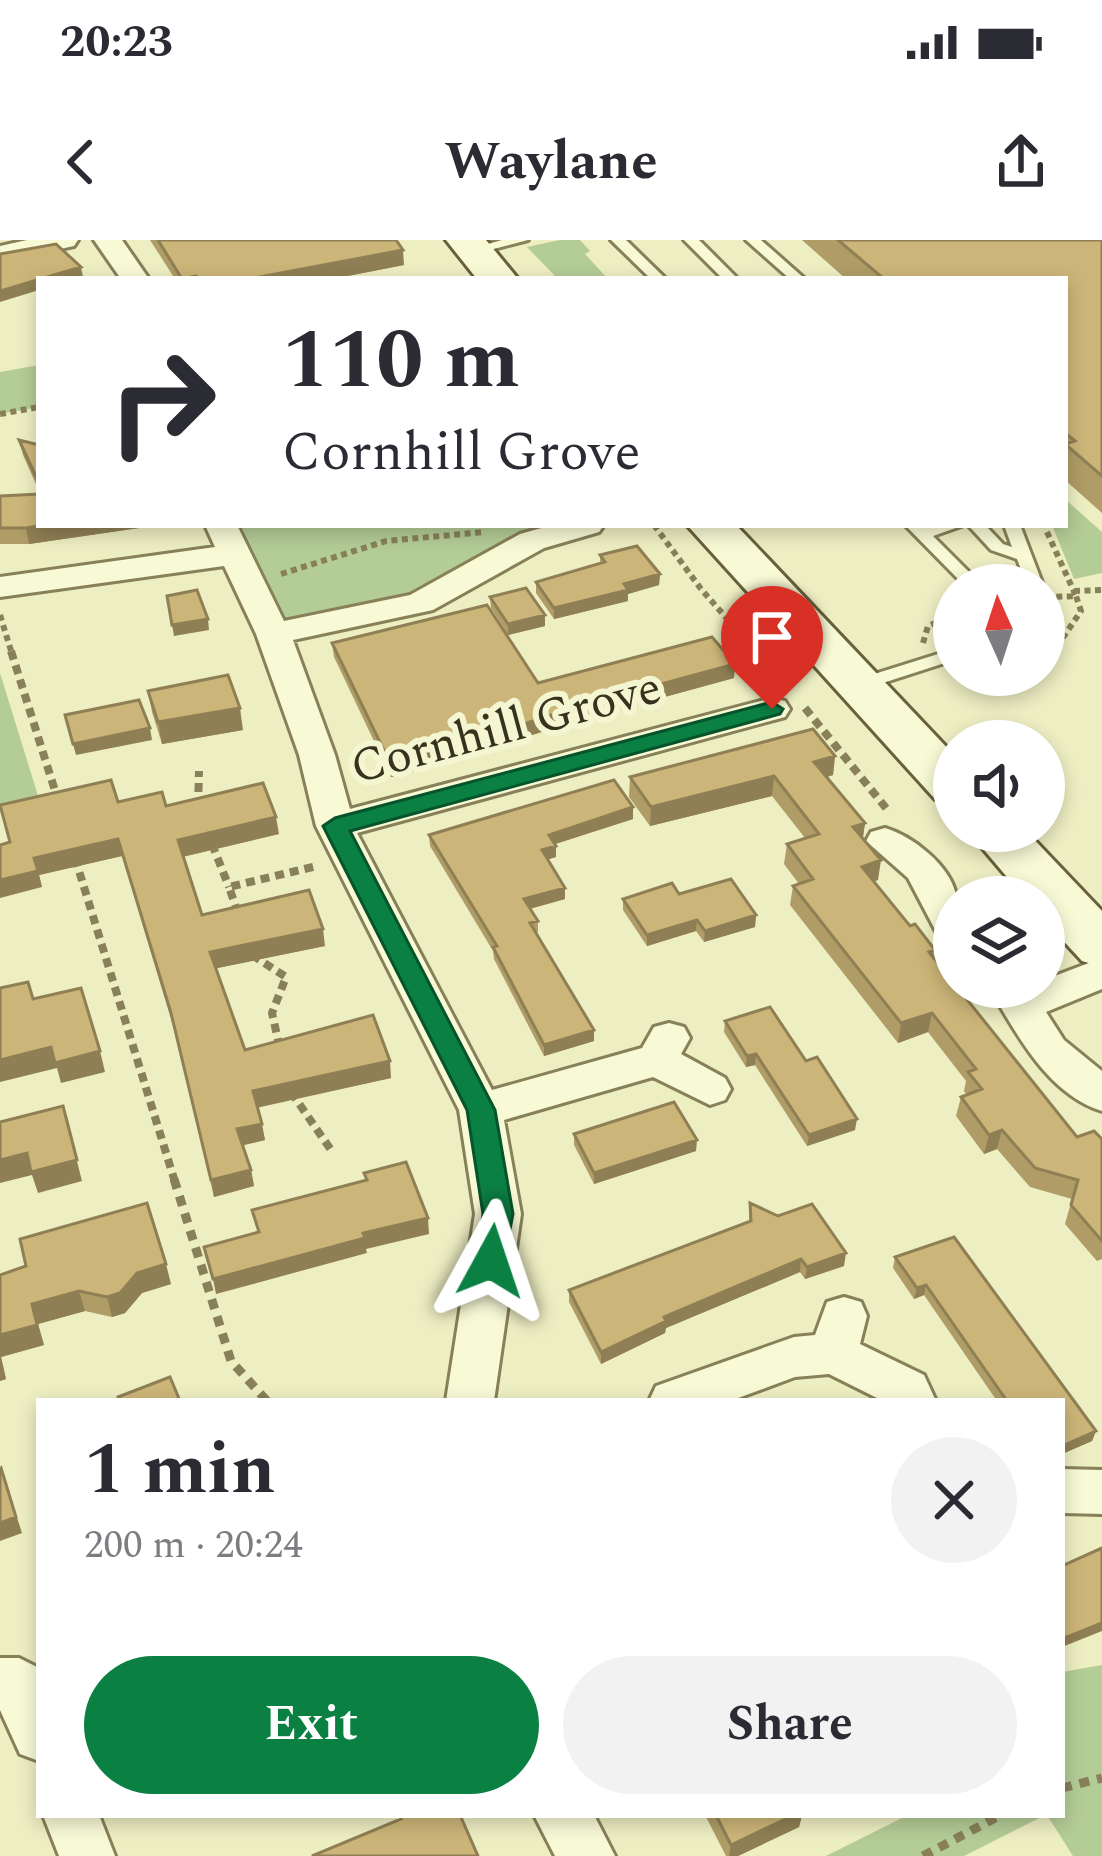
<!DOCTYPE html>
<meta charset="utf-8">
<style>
:root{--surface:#fff;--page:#f2f2f3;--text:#2b2b33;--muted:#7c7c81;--accent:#0b8043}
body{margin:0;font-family:Spectral,serif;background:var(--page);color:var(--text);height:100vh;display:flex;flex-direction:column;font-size:45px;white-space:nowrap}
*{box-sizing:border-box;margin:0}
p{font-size:39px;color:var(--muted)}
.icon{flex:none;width:66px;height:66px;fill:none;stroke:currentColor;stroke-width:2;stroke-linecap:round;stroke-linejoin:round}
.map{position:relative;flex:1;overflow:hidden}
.panel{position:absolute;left:36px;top:1158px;width:1029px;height:420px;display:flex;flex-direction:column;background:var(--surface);border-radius:0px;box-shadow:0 6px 18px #0003}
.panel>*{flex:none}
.banner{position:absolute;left:36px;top:36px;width:1032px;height:252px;border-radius:0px;box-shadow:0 6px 18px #0003;background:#fff;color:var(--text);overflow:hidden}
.needle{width:78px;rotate:357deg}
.tools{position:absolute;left:933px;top:324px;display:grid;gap:24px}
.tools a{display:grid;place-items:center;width:132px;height:132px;border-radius:50%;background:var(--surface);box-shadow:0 6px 18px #0003;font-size:60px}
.pin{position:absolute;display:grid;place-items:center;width:102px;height:102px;color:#fff;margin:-123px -51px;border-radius:50% 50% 50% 0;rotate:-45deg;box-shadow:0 0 12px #0007}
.pin .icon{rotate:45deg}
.me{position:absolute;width:132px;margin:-66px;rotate:5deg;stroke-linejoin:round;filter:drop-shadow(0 0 9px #0008)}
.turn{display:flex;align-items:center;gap:42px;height:252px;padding:0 48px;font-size:54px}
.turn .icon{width:156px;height:156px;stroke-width:2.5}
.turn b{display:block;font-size:84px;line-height:102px}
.round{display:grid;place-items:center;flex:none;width:126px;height:126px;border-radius:63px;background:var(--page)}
.summary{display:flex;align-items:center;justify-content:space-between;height:204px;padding:0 48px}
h1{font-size:72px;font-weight:700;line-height:90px}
.primary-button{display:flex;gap:24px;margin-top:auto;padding:24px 48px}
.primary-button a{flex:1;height:138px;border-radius:72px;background:var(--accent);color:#fff;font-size:48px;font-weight:700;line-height:138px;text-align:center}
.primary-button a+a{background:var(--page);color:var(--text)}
.status{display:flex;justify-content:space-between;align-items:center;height:84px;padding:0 60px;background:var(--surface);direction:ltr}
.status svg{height:33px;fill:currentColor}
header{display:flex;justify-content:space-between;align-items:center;height:156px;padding:0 48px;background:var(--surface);font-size:54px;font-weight:700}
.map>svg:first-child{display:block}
</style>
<div class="status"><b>20:23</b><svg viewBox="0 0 49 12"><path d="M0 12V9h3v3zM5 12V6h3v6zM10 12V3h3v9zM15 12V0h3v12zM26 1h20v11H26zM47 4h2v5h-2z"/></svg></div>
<header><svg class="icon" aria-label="back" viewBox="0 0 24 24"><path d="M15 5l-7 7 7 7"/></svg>Waylane<svg class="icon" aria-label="share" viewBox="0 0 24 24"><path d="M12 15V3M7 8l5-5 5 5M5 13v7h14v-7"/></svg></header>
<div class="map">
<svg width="1102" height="1616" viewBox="0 0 1102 1616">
<rect width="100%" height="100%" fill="#edeec2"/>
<path fill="#b4cc96" d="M560 0H580L590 11 585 14 608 39H558L527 7Z
M39 125V167L0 174V132Z
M1065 259 1102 292V333L1074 339 1052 285H1065Z
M221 285H588L421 363 273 394Z
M0 433 39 559 0 571Z
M1102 1425V1616H1073L1047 1575H1062V1432Z
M908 1575H1045L964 1616H826Z"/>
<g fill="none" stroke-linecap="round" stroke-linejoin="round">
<g stroke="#878059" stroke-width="6">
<path id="lane" d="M502 0H528L474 14 467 10Z
M611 0H626L666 39H651Z
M684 0H699L738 39H723Z
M746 0H761L805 39H790Z
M905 285 925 288 964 285 933 296 982 345H964Z
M968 285H985L1003 304 1012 307 1004 285H1020L1043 345H1027L1017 319 991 310Z
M954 409V420L858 451 849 445 852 441Z"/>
</g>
<g stroke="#878059" stroke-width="6">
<path id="street" d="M27 0H78L74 6 0 22V6Z
M94 0H122L149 39H121Z
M205 285H237L284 381 410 355 520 294 552 285H604L599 292 544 308 433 370 293 400 335 515 350 569 772 458 785 461 790 469 785 477 357 593 492 850 642 808 654 787 669 783 684 787 690 798 681 814 725 838 731 849 725 860 710 865 653 837 504 880 521 974 494 1161H446L475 974 459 870 316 586 299 515 256 394 224 326 0 357V337L215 307Z
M885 588C912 596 950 625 956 655 957 664 954 689 954 703L940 699 908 638 866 601 871 592Z
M1102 718V749L1046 772 1064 800 1102 831V871C1054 856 1024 807 1000 766 1010 749 1026 747 1044 747V740Z
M844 1057 861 1062 867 1076 860 1104 924 1135 936 1161H883L829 1134 795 1137 730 1161H649L656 1146 794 1097 815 1095 827 1062Z
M1062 1229 1102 1230V1274L1062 1273Z
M0 1418H19L39 1428V1521L20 1514 0 1470Z
M43 1575H99L115 1616H59Z
M534 1575H594L615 1616H555Z"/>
</g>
<g stroke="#69613c" stroke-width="6">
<path id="secondary" d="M446 0H486L518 39H477Z
M687 285H736L954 515V564L935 559Z
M968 591H1026L1102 671V727L1082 721 1044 680V657H1024Z"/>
</g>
<path stroke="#878059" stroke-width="6" stroke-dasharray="6 4.5" stroke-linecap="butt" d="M0 174 39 167
M654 285 701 349 758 414
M1047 292 1076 356 1053 357
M281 334 386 301 484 292
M1074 351 1102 350
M0 375 12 414
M923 403 928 386 954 376
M1044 408 1064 396 1081 371 1076 356"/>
<path stroke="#878059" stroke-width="8" stroke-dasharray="9 6" stroke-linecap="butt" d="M11 411 57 557
M756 411 784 443
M805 468 890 573
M198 567 199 531
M212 604 229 647
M75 618 175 942
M238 673 229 647 317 626
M252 715 286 737 272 773 280 809
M291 852 331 910"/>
<path stroke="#878059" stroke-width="9" stroke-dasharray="10 8" stroke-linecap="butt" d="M174 939 231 1121 267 1161
M1062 1548 1102 1538
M923 1616 1001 1575"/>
<use href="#lane" fill="#f8f9d5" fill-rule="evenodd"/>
<use href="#street" fill="#f8f9d5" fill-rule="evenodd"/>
<use href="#secondary" fill="#f8f9d5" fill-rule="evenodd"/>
</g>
<path fill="#af9c67" d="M150 0H396L404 25 332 39H175Z
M802 0H1102V273L1065 240V39H846Z
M19 200 39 205V251L23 215Z
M0 256 139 288 29 304H0Z
M600 315 660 334 659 345 628 354V361L554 379 536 353V342L600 324Z
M490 357 545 375V386L508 395 491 368Z
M332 403 538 443 735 424 734 438 573 482 510 502V507L391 537 334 417Z
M148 451 243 490 162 504 152 472Z
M835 516 833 535 827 537 865 583 863 598 878 640 874 641 910 686 935 710 934 718 1077 897 1102 899V1019L1097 1021 1065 984 1072 959 1030 947 997 909 984 914 956 876 961 857 967 855 964 851 966 841 928 792 898 803 790 665 793 646 799 644 784 624 787 604 805 598 772 556 650 586 629 557 630 537Z
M118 562 166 566 279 594 183 617 202 675 325 706 216 728 245 810 391 838 257 867 265 900 243 905 251 930 254 946 214 957 174 789 122 616 39 635 42 647 10 602Z
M633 567V579L555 604 556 617 548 619 565 648V659L530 669 538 681V692L535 693 594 801 544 816 494 719 493 711 430 606 429 595Z
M679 654 756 675 755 687 704 702 696 691 647 706 623 670V659Z
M725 781 806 821 855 890 807 906 755 825 746 827 724 792Z
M574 894 696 911 594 944 574 905Z
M750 963 844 1026 805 1039 800 1032 666 1088 665 1093 601 1124 569 1062V1050L749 981Z
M954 997 1096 1191 1092 1201 1062 1214V1161H997L924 1055 914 1059 893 1028 895 1017Z
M0 1035 171 1044 142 1053 125 1073 112 1077 85 1071 38 1084 44 1105 1 1117 6 1139 0 1141Z
M705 1575H802L799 1587 738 1616H726Z"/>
<path fill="#8f7f54" d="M403 10 404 25 332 39H249Z
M81 27 83 37 77 39H41Z
M39 39V50L0 62V51Z
M44 285H139V288L29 304 26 288Z
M660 334 659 345 628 354V361L554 379V368L624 344Z
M545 375V386L508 395V384Z
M208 379 209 390 174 396 172 385Z
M735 424 734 438 573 482 510 502V507L391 537 390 523 508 489 573 468Z
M240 468 243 490 162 504 158 482Z
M150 488 152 500 76 515 73 504Z
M835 516 833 535 812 541 814 522Z
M774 536 772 556 650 586 651 567Z
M633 567V579L549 606V595Z
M276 577 279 594 181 617 178 600Z
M865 583 862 603 853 587Z
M118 599 122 616 39 635 42 647 0 658V640L34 618Z
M556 606V617L543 621 542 610Z
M881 620 878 640 859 646 862 627Z
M565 648V659L525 670 524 659Z
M756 675 755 687 704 702 705 691Z
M697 680 696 691 647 706V695Z
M323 689 325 706 213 729 210 712Z
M932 773 928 792 898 803 901 783Z
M594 790V801L544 816V805Z
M51 807 100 811 105 832 61 843 57 828 0 842V820Z
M756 814 755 825 746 827 747 816Z
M390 821 391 838 256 868 253 851Z
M63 866 82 941 38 953 32 935 0 943V920Z
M857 879 855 890 807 906 809 895Z
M262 884 265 900 240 906 237 889Z
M1002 890 997 909 984 914 989 895Z
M697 900 696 911 594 944V933Z
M251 930 254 946 214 957 211 940Z
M428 978 429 994 366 1009 367 1013 216 1054 213 1039 363 993Z
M846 1013 844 1026 805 1039 807 1027Z
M801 1019 800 1032 666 1088 665 1093 601 1124V1112L664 1077Z
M166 1024 171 1044 142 1053 125 1073 112 1077 107 1057 137 1033Z
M926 1045 924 1055 914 1059 917 1048Z
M79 1051 85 1071 38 1084 44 1105 1 1117 6 1139 0 1141V1095L32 1064Z
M1096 1191 1092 1201 1062 1214V1206Z
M1 1228 22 1293 0 1301V1283Z
M1102 1383V1391L1062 1407V1399Z
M794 1575H802L799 1587 738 1616H729L731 1605Z"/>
<path fill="#ccb578" stroke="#8f7f54" stroke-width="3" d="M158 0H396L403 10 249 39H197L196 36 182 39Z
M838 0H1102V236L1065 204 1075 201 1065 193V39H884Z
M56 4 81 27 0 51V14Z
M19 200 39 205V243Z
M39 254V285H44L26 288H0V256Z
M637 306 660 334 624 344 628 350 554 368 536 342 605 322 600 315Z
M526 348 545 375 508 384 490 357Z
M197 350 208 379 172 385 167 356Z
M487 365 538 443 712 397 735 424 573 468 508 489 510 493 390 523 332 403Z
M228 435 240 468 158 482 148 451Z
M139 460 150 488 73 504 65 475Z
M813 489 835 516 814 522 865 583 853 587 881 620 862 627 910 686 915 684 935 710 929 712 954 743V747H957L1077 897 1094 891 1102 899V1001L1071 965 1078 940 1035 928 1002 890 989 895 961 857 982 849 968 832 976 829 932 773 901 783 793 646 813 639 787 604 819 594 774 536 651 567 630 537Z
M111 540 118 562 162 552 166 566 263 543 276 577 178 600 202 675 309 650 323 689 210 712 245 810 373 775 390 821 253 851 262 884 237 889 251 930 211 940 171 773 118 599 34 618 38 631 0 640V605L10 602 0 565Z
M614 540 633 567 549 595 556 606 542 610 565 648 524 659 538 681 530 683 594 790 544 805 493 707 497 706 429 595Z
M731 639 756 675 705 691 697 680 647 695 623 659 672 643 679 654Z
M28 742 33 759 81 748 100 811 55 823 51 807 0 820V748Z
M770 767 806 821 817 817 857 879 809 895 756 814 747 816 725 781Z
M674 862 697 900 594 933 574 894Z
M63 866 77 920 31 932 27 913 0 920V882Z
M406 922 428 978 363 993 365 998 213 1039 204 1007 259 992 252 970 367 940 364 933Z
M147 963 166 1024 137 1033 120 1053 107 1057 79 1051 32 1064 37 1085 0 1095V1035L26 1026 20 999Z
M750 963 778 976 812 964 846 1013 807 1027 801 1019 664 1077 666 1081 601 1112 569 1050 751 981Z
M954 997 1096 1191 1062 1206V1161H1007L926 1045 917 1048 895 1017Z
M170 1137 180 1161H119L118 1157Z
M1 1228 16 1277 0 1283V1229Z
M1102 1308V1383L1062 1399V1326Z
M399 1575H460L478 1616H312L401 1579Z
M716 1575H794L731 1605Z"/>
<path fill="#0b8043" stroke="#07532c" stroke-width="3" d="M772 462 783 469 780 474 350 591 495 870 513 974 502 1029H481L476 1021 483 974 467 870 323 586 335 578Z"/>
<g text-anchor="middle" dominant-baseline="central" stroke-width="12" stroke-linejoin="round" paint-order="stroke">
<g font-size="48" fill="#37321d" stroke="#f4f5d1">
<text transform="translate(506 488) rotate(-15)">Cornhill Grove</text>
</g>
</g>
</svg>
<div class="tools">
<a><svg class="needle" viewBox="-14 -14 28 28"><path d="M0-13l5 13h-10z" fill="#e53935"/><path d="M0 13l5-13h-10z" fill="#7c7c81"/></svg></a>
<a><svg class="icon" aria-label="sound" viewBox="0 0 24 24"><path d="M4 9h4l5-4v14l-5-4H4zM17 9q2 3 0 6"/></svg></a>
<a><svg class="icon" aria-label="layers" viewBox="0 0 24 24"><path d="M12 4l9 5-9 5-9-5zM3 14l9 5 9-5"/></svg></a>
</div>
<div class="pin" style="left:772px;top:469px;background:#d93025"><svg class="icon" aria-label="arrive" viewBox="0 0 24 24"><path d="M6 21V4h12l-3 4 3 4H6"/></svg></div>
<svg class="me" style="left:491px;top:1021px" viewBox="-20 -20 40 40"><path d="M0-17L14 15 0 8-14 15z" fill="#0b8043" stroke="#fff" stroke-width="4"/></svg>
<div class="banner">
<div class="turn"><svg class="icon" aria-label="right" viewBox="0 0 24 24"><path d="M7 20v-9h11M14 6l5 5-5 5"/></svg><div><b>110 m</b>Cornhill Grove</div></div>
</div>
<section class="panel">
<div class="summary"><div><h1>1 min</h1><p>200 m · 20:24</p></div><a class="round"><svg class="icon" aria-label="close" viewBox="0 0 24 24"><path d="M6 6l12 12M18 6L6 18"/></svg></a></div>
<div class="primary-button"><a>Exit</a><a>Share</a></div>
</section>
</div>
